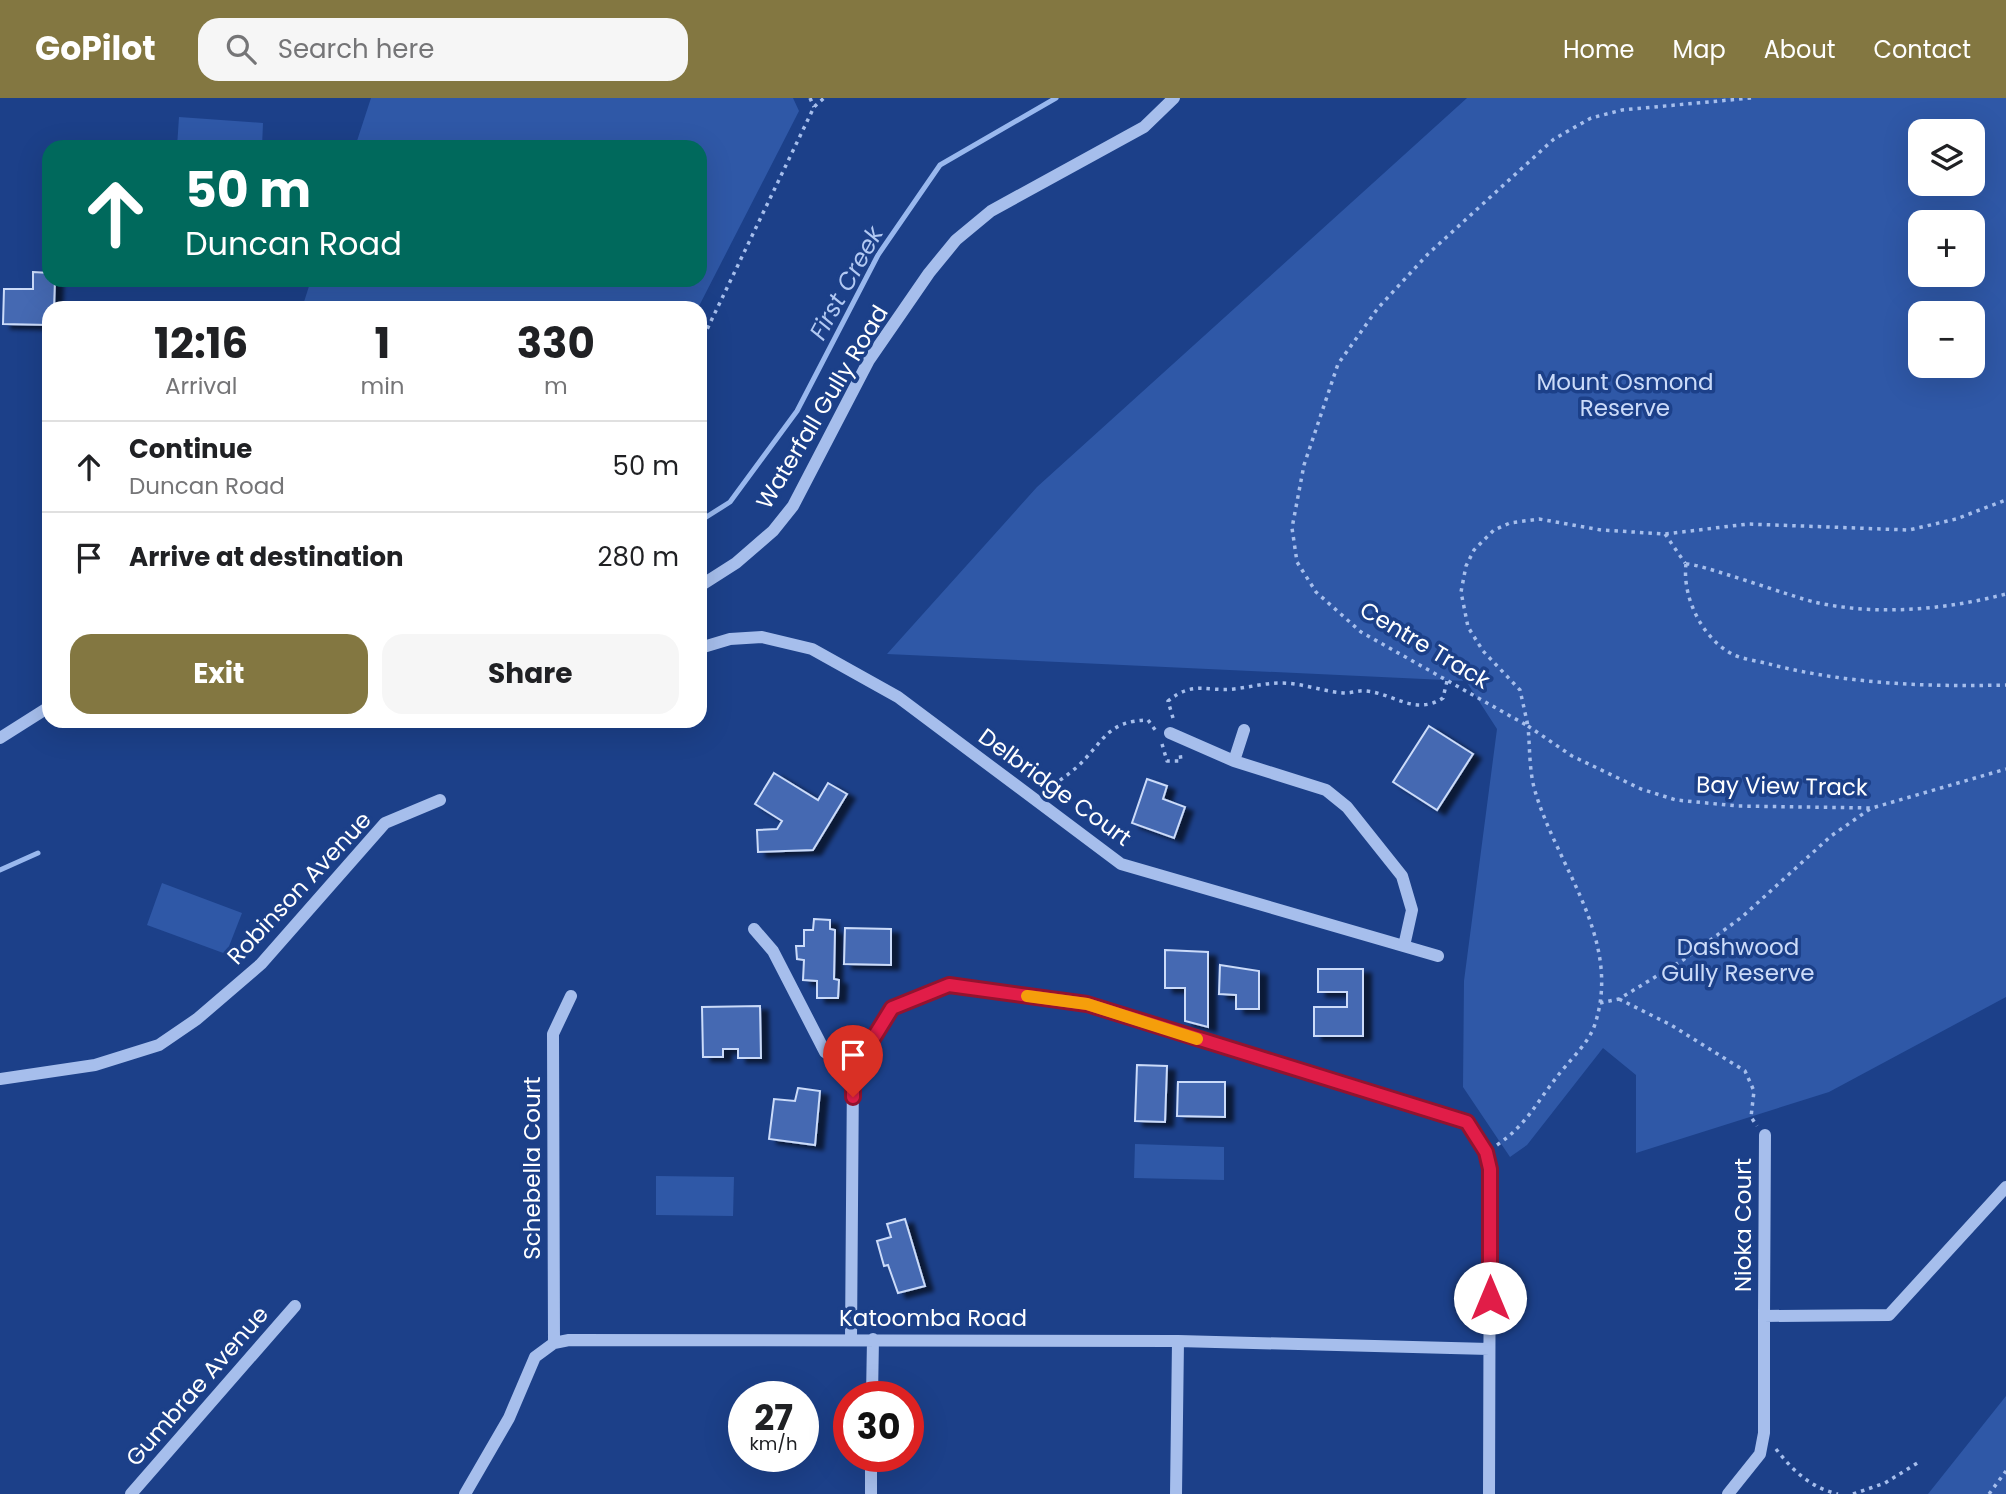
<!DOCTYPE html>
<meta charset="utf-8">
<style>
:root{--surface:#fff;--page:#f6f6f6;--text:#202124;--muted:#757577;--line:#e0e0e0;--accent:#837741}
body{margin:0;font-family:Poppins,sans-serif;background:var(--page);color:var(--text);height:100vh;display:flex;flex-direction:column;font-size:26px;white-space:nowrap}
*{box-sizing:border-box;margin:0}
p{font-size:23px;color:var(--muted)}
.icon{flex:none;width:38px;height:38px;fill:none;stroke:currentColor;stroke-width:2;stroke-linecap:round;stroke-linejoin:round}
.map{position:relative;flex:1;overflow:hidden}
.details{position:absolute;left:42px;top:203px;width:665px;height:427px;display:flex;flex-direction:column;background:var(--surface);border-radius:21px;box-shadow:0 7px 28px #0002}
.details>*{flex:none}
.top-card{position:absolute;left:42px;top:42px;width:665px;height:147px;border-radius:21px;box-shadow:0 7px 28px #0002;background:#00695c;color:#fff;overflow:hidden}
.fabs{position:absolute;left:1908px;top:21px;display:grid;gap:14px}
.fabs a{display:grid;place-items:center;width:77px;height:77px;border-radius:14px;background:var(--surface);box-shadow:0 7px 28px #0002;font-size:35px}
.speed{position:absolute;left:728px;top:1283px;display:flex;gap:14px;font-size:35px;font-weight:700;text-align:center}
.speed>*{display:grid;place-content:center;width:91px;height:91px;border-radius:50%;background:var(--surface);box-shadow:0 7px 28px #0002;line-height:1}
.speed small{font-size:18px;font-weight:400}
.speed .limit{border:10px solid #d22;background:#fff;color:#111}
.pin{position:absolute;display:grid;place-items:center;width:60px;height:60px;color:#fff;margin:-72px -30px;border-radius:50% 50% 50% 0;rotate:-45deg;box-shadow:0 0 7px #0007}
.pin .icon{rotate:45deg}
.me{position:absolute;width:77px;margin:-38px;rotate:0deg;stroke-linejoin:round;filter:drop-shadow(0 0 5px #0008)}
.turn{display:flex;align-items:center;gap:24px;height:147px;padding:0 28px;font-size:32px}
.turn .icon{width:91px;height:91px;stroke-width:2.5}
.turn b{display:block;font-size:49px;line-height:60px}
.eta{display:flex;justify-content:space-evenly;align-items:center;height:119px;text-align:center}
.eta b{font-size:42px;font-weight:700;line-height:49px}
.button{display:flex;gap:14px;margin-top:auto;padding:14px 28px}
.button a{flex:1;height:80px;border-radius:21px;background:var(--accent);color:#fff;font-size:28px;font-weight:700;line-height:80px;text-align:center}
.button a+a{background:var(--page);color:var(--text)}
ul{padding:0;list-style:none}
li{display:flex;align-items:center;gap:21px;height:91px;padding:0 28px;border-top:2px solid var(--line)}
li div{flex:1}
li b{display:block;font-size:26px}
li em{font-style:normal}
header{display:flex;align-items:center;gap:42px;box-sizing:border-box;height:98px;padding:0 35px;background:var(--accent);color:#fff}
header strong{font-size:33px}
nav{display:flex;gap:38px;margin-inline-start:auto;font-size:24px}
.search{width:490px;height:63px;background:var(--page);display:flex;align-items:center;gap:18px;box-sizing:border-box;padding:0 24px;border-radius:21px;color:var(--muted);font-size:26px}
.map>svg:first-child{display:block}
</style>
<header>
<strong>GoPilot</strong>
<div class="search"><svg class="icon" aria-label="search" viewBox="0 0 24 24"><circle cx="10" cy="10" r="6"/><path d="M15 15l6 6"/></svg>Search here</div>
<nav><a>Home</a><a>Map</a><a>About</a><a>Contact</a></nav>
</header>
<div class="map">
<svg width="2006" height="1396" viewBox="0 0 2006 1396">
<defs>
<filter id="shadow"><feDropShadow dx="8" dy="4.5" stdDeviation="2" flood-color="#0009"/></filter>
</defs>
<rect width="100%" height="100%" fill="#1c4089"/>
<path fill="#2f58a7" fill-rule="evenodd" d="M371 0H793L799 13 698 210H302L311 182H700V49H355Z
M1467 0H2006V899L1829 994 1636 1055V977L1603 950 1527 1047 1510 1059 1463 989 1464 883 1497 631 1466 583 887 556 1037 389ZM1972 33V86H1920V33ZM1972 124V177H1920V124ZM1972 215V268H1920V215Z
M179 19 263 25 262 49H177Z
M162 785 242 815 226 856 147 827Z
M1135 1046 1224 1049V1082L1134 1080Z
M656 1078 734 1079 733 1118 656 1117Z
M2006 1298V1396H1928Z"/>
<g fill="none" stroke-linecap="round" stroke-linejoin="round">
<path stroke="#99b8ee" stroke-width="5" d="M700 423 730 404 797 313 878 157 940 67 1056 0
M0 772 38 755"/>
</g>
<path fill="#4469b2" stroke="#cbdbf9" stroke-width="2" filter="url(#shadow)" d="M33 174 49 175V182H55L54 210H49V227L3 226 4 191H33Z
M1429 628 1473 656 1437 712 1393 684Z
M774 675 818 702 828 685 847 696 813 752 758 754 757 732 777 731 782 723 755 706Z
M1147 681 1167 688 1163 701 1185 709 1174 740 1132 725Z
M814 821 830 822V831L835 832 834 881 839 882 838 900H817V883L803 882 804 862 797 861 796 848H804V832H813Z
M845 830 891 831V867L844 866Z
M1165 852 1208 854V929L1185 923V890H1165Z
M1220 867 1259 873V911H1236V897L1219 896Z
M1318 871H1363V938H1314V909H1347V894H1318Z
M760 908 761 960H738V951H723V959H703L702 909Z
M1137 967 1167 968 1165 1024 1135 1023Z
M1178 984H1225V1019L1177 1018Z
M798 990 820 993 815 1047 769 1041 774 1001 795 1003Z
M905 1121 925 1188 898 1195 888 1167 884 1168 877 1143 891 1139 887 1126Z"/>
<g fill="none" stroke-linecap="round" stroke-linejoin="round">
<path stroke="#a6beec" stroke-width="3.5" stroke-dasharray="3.5 5" stroke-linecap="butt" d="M810 0 814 9
M1751 0 1622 12 1591 20 1554 41 1428 156 1378 210 1338 266 1304 367 1292 430 1297 464 1316 494 1361 534 1528 628 1520 592 1483 553 1468 529 1461 494 1466 468 1474 452 1494 432 1510 425 1539 421 1601 432 1665 436 1748 426 1909 432 1956 421 2006 402
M700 246 814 9 824 0
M1665 436 1685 465
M1686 466C1682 499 1702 540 1732 556 1744 562 1760 563 1773 567 1849 586 1928 589 2006 587
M1686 466C1695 464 1793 499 1814 504 1876 518 1944 512 2006 496
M1173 620 1168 603C1194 582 1206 594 1234 591 1250 589 1265 585 1281 585 1303 585 1324 594 1345 595 1352 595 1360 592 1366 593 1395 596 1415 618 1443 600L1447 583
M1528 628 1572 658 1641 691 1676 702 1738 708 1872 710 2006 671
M1162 646 1167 663H1181L1180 654
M1046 692C1056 685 1068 677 1077 669 1104 644 1106 623 1148 622L1156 633
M1619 901 1671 927 1745 973 1754 993 1751 1019 1757 1028
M1600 905 1619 901 1683 862 1742 819 1831 738 1870 711
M1497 1047C1526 1027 1535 1007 1556 980 1567 965 1587 947 1594 929 1624 843 1558 771 1535 693 1529 673 1530 649 1528 629
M1776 1351C1792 1372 1811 1390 1838 1396
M1853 1396 1885 1385 1919 1364
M1989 1396 2006 1373"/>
<path stroke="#a6beec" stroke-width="12" d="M700 488 736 465 773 433 793 408 869 262 929 175 956 142 991 113 1144 29 1174 0
M700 550 730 541 762 539 812 551 898 599 1121 766 1438 858
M1170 635 1234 663 1326 692 1347 709 1402 778 1412 812 1404 848
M0 640 49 609
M1234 663 1244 632
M754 831 773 853 825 954 853 973
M0 981 95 967 159 947 197 921 261 866 385 725 440 702
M1764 1218 1765 1037
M851 1241 853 973 892 910 949 887 1087 906 1467 1024 1486 1054 1490 1071 1489 1396
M554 1245 553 936 571 898
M872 1298 873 1241
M131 1396 295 1208
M465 1396 509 1320 535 1259 554 1245 569 1242 1178 1243 1489 1251
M871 1396V1358
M1176 1396 1178 1243
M1728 1396 1760 1356 1764 1335V1218L1889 1217 2006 1089"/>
</g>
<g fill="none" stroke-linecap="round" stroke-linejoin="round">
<g stroke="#92132f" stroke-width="18">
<path id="route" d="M853 999V973L892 910 949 887 1087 906 1467 1024 1486 1054 1490 1071V1200"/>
</g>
<use href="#route" stroke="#e11d48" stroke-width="12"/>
<path stroke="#f59e0b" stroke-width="12" d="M1027 898 1087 906 1197 941"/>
</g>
<g text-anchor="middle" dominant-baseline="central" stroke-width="7" stroke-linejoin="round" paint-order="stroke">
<g font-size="23" fill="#cbdbf9" stroke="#1c4089">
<text x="1625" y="284">Mount Osmond<tspan x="1625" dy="26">Reserve</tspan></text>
<text x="1738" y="849">Dashwood<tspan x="1738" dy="26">Gully Reserve</tspan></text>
</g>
<g font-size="23" fill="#fff" stroke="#1c4089">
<text transform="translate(822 309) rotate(-59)">Waterfall Gully Road</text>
<text transform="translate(1425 547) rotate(31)">Centre Track</text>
<text transform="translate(1782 688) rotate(1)">Bay View Track</text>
<text transform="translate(1055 689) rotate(36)">Delbridge Court</text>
<text transform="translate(299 790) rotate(-47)">Robinson Avenue</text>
<text transform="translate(532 1070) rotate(-90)">Schebella Court</text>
<text transform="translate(1743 1127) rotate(-90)">Nioka Court</text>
<text x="933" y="1220">Katoomba Road</text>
<text transform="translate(197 1288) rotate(-49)">Gumbrae Avenue</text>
</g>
<g font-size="24" font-style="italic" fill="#b2c9f3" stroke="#1c4089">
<text transform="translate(846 185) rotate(-61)">First Creek</text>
</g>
</g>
</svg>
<div class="fabs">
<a><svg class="icon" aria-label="layers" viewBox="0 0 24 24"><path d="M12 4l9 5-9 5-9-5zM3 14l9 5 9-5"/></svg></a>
<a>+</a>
<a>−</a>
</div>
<div class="speed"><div>27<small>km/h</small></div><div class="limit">30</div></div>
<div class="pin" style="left:853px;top:999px;background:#d93025"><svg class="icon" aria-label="arrive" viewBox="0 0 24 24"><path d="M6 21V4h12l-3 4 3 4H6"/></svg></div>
<svg class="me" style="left:1490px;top:1200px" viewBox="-20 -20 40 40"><circle r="19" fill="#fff"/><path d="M0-13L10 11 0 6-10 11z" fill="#e11d48"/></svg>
<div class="top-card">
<div class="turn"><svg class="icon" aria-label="ahead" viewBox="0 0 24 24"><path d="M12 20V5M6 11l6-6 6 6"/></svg><div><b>50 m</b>Duncan Road</div></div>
</div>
<section class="details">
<div class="eta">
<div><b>12:16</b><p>Arrival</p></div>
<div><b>1</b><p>min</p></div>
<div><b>330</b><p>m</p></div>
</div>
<ul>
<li><svg class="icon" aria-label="ahead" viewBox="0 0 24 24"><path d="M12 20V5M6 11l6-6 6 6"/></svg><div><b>Continue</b><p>Duncan Road</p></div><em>50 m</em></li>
<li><svg class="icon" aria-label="arrive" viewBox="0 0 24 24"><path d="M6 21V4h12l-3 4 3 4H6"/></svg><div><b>Arrive at destination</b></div><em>280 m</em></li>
</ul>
<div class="button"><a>Exit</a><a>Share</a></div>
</section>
</div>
